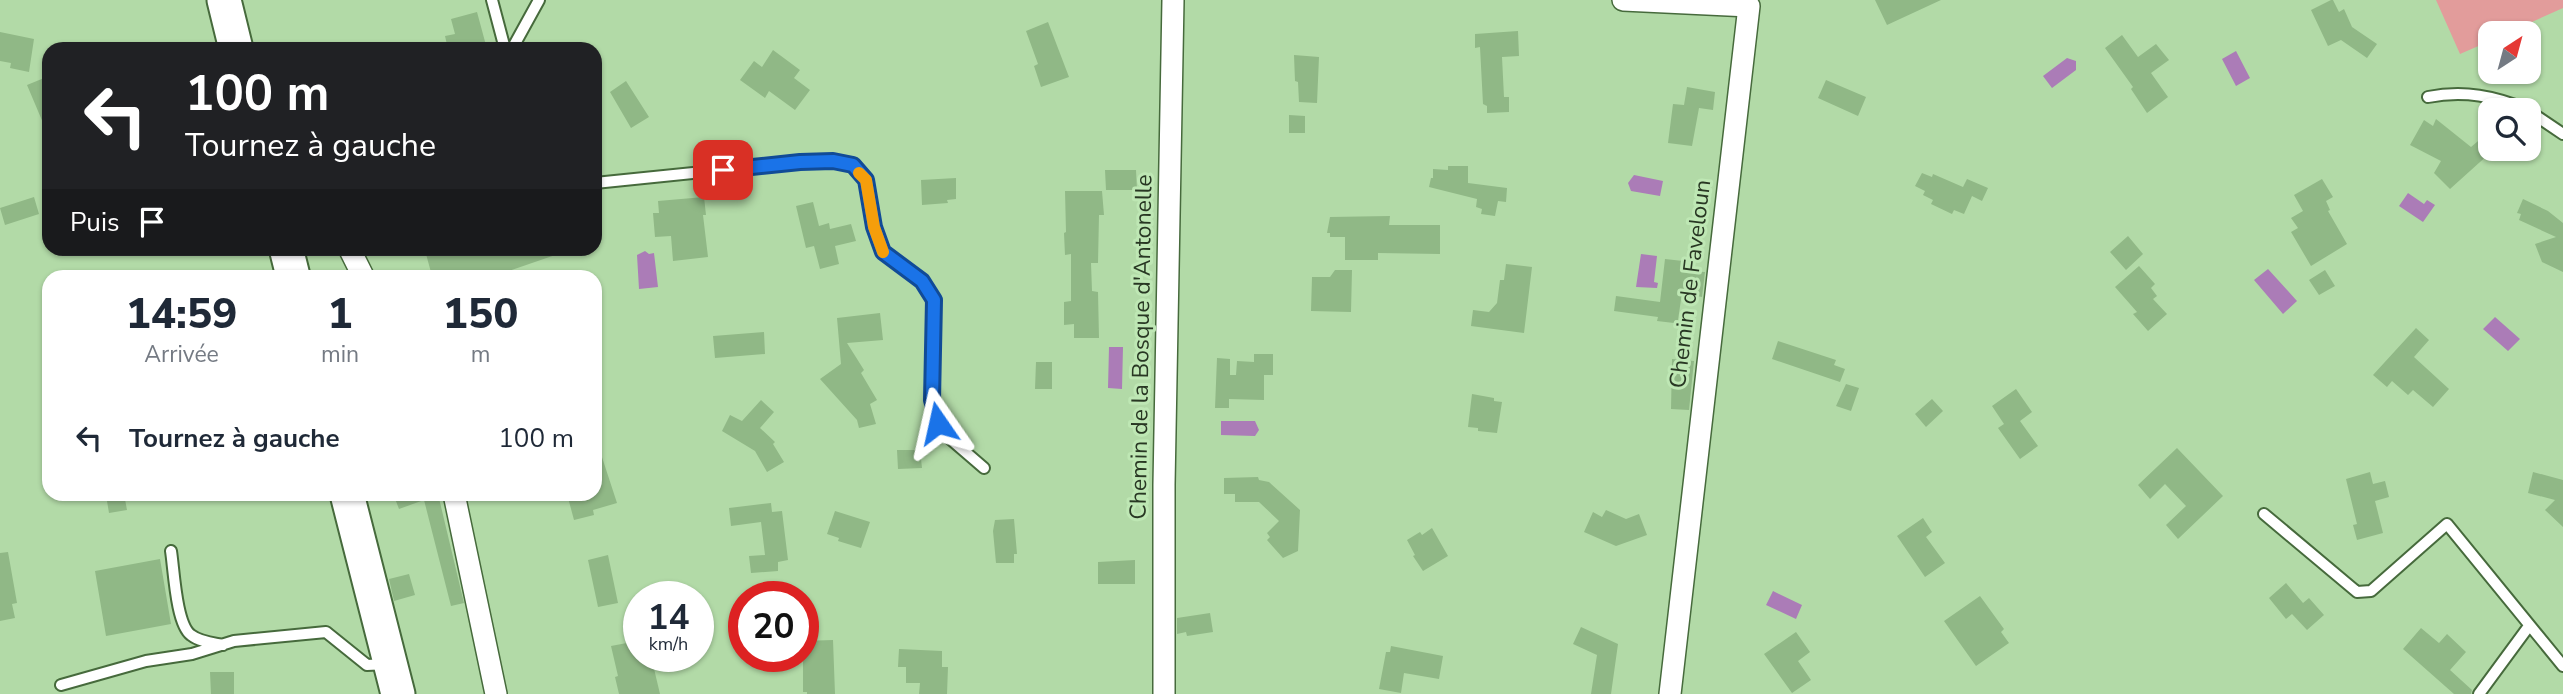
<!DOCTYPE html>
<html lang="fr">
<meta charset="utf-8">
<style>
:root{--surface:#fff;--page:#f6f6f7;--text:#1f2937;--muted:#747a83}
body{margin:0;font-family:"Nunito Sans",sans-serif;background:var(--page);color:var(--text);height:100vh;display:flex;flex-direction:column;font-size:26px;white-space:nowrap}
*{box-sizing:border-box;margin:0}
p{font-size:23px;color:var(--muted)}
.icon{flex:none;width:38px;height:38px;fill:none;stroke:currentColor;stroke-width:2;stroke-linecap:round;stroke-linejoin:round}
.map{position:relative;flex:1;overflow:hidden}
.drawer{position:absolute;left:42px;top:270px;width:560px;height:231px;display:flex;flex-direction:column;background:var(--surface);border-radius:21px;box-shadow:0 2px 5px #0004}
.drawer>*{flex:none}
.guide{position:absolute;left:42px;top:42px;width:560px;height:214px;border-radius:21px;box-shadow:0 2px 5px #0004;background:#202124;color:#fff;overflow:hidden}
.needle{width:46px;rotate:36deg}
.fabs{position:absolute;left:2478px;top:21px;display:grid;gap:14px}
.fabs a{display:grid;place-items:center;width:63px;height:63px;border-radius:14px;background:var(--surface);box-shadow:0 2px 5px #0004;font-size:35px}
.speed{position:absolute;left:623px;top:581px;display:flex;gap:14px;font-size:35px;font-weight:700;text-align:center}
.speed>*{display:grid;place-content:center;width:91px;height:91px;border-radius:50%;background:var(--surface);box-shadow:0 2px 5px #0004;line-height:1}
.speed small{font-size:18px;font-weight:400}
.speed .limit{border:10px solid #d22;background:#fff;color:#111}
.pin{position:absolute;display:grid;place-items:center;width:60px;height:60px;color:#fff;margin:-30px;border-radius:14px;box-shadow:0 4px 10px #0006}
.me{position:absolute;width:77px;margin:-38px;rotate:349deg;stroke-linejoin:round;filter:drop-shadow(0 0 5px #0008)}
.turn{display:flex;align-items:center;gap:24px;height:147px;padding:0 28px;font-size:32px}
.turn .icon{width:91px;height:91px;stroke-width:2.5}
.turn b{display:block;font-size:49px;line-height:60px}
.then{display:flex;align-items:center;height:66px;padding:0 28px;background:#0003;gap:14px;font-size:26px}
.eta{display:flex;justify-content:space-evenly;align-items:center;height:119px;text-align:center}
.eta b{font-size:42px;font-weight:800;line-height:49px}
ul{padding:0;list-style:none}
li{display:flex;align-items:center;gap:21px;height:98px;padding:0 28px}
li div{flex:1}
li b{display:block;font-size:26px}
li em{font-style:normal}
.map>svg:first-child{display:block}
</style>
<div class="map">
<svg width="2563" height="694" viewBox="0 0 2563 694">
<rect width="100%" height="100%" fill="#b2daa7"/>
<path fill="#e29c9b" d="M2436 0H2563V8L2507 33H2490V41L2460 54Z"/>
<path fill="#ab7cb7" d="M2236 51 2250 78 2236 86 2222 59Z
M2067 58 2076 61V70L2052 88 2043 76Z
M1634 175 1663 181 1660 196 1631 191 1628 183Z
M2408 193 2424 204 2427 200 2435 205 2423 222 2399 206Z
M645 251 649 254 654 253 658 287 639 289 637 255Z
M1641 254 1657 256 1654 282 1658 283 1657 288 1636 287Z
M2268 269 2297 301 2283 314 2254 280Z
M2495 317 2520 339 2508 351 2483 329Z
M1109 347H1123L1122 389 1108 388Z
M1221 421H1255L1259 430 1255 436 1221 435Z
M1773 591 1802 605 1796 619 1766 605Z"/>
<path fill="#90b886" d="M1875 0H1941L1887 25Z
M2331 0H2333L2339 12 2344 9 2352 27 2377 44 2367 58 2341 40 2328 46 2311 10Z
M477 12 487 49H448L445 36 455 34 451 19Z
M1048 22 1069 77 1041 87 1034 66 1038 64 1026 31Z
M1518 31 1519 56 1502 57 1504 97H1509V112L1487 113V106L1483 104 1480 47 1475 48V34Z
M0 32 34 39 29 72 10 68 11 63 0 61Z
M2122 35 2138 57 2156 44 2169 60 2151 73 2168 97 2147 113 2131 89 2133 87 2105 48Z
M773 50 800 70 794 78 810 90 795 110 769 91 765 98 740 80 754 61 762 67Z
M1294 55 1319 57 1317 103 1299 102 1298 82 1295 81Z
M49 76V137L27 85Z
M1826 80 1866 97 1858 116 1818 98Z
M626 81 649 117 631 128 610 92Z
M1687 87 1715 92 1713 110 1699 108 1692 146 1668 143 1673 104 1684 105Z
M1289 115 1305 116V133H1289Z
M2436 119 2471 147 2490 131V153L2450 189 2434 173 2441 161 2410 145 2424 120 2433 126Z
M1448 166H1468V183L1507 188 1506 202 1498 201 1495 216 1481 214 1482 209 1476 207 1477 199 1429 187 1431 178H1433V169L1448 170Z
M1105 170H1136L1137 190H1106Z
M1922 173 1932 177 1933 174 1963 187 1967 179 1988 188 1982 201 1972 196 1964 214 1954 210 1952 214 1931 204 1933 200 1923 195 1925 191 1915 186Z
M956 178V199L947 200 948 203 922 205 921 180Z
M2322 179 2333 197 2326 201 2330 210 2328 211 2347 244 2311 266 2291 232 2298 228 2291 218 2303 211 2294 195Z
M1065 191H1102L1104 215H1099L1098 263H1091L1092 291 1098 292 1099 338H1074V324L1064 325V302L1071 301V254L1065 255 1064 233 1066 232Z
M34 197 39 214 5 225 0 208Z
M704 197 706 215H703L708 257 673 261 671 236 655 237 653 213H659L658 201Z
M2523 199 2548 211 2563 223V272L2542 262 2535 244 2556 237 2519 220 2521 214 2517 213Z
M813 202 819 226 829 223 830 229 851 224 856 241 835 246 839 264 820 269 814 246 806 248 796 206Z
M1390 216 1389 225H1440V254L1378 253V260H1345V237H1330V233H1327L1330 217Z
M2128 236 2143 254 2126 270 2110 252Z
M441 248H563L564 252 494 276H432L426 254Z
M1665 259 1683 261 1681 271 1705 272 1702 297 1682 293 1678 320H1675L1674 323 1657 321 1658 317 1614 311 1616 296 1660 302Z
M1506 264 1532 267 1524 333 1471 326 1473 310 1489 312 1497 303 1500 280H1504Z
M2139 266 2155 284 2151 288 2157 296 2153 299 2167 314 2148 331 2133 314 2137 312 2115 287Z
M1335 270H1352L1351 312 1311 311 1312 277H1330Z
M2325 270 2335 286 2319 295 2309 280Z
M880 313 883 340 847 343 864 370 861 373 877 400 870 404 876 424 859 428 857 420 820 379 841 364 837 318Z
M2416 328 2429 340 2414 357 2449 389 2433 407 2413 390 2408 395 2392 381 2387 387 2373 375Z
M764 332 765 354 715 358 713 336Z
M1778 341 1836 360 1834 365 1845 369 1840 382 1772 359Z
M1254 354H1273V375H1264V400L1229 399V408H1215L1217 358 1230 359V377V375H1236L1237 361 1254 362Z
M1672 359 1694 361 1689 410 1671 409Z
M1036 362H1052V389H1035Z
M1846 384 1859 388 1851 411 1836 406Z
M2016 389 2032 412 2020 421 2038 446 2020 459 1998 428 2004 424 1992 406Z
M1472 394 1494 398V401L1502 402 1497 433 1478 431V428L1468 427Z
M1932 399 1943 411 1926 427 1915 414Z
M761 400 774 412 760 428 775 442 773 444 784 462 767 472 755 451 722 431 730 415 742 421Z
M595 448H599L617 503 593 510 594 515 574 520 567 494H595Z
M2177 448 2223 496 2178 539 2166 525 2186 506 2165 484 2150 499 2138 485Z
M897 450H920L922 468 898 469Z
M2370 472 2373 484 2385 481 2389 497 2375 501 2383 533 2357 540 2353 525 2357 524 2346 479Z
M2533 472 2563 480V527L2545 510 2555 500 2528 493Z
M1258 477 1259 480 1269 482 1300 510 1298 551 1283 558 1267 540 1270 537 1267 533 1279 521 1259 502H1235V494H1224V478Z
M124 494 127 510 109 513 106 495Z
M402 494H438L464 603 451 606 424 500 399 509 394 496Z
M771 503 772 512 782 511 788 560 778 562V571L751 573 749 556 765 555 761 522 731 526 729 508Z
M1606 510 1626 519 1639 514 1647 535 1616 546 1584 532 1593 512 1602 517Z
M835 511 870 522 861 548 838 541 839 538 827 534Z
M1923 518 1932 532 1926 537 1945 563 1925 577 1897 536Z
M1014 519 1017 554H1014V563H996L993 531 995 520Z
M1432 528 1448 556 1423 571 1413 556 1415 555 1407 540 1420 532 1422 535Z
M8 552 17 603 12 604 15 618 0 621V553Z
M608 555 618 603 598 607 588 560Z
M160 559 171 624 106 636 95 571Z
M1135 560V584H1098V562Z
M409 574 415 595 394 601 389 579Z
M2286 583 2303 603 2309 598 2324 615 2307 630 2292 614 2286 619 2269 598Z
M1980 596 2004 629 2001 632 2009 643 1976 666 1944 621Z
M1210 613 1213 632 1187 636 1186 632 1177 634V618Z
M1581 627 1618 644 1611 694H1591L1597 655 1573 644Z
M2421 628 2439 643 2447 634 2466 652 2450 670 2472 690 2471 694H2454L2403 649Z
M1796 632 1810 652 1798 661 1811 680 1792 693 1764 654Z
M833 640 835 694H807V692H803V641Z
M632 642 634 650 639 649V656H651L660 694H619L615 677 618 676 611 646Z
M1391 646 1443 656 1439 679 1404 673 1401 693 1379 689 1386 652H1390Z
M899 649 942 651V667H948L947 694H919L920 683H906V667H898Z
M210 672H234V694H211Z"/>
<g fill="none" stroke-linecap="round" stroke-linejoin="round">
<g stroke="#466a3c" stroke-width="14">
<path id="service" d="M492 0 505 49
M512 49 539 0
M2428 97C2464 90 2495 96 2528 110
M2529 111 2563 134
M595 183 800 162 833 161 853 165 866 180 874 227 883 252 922 281 934 300 932 400 938 423 948 437 984 468
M2264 514 2357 592 2371 591 2447 524 2563 666
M171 551C174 570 176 624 191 635 200 642 213 643 223 645
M61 685 146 661 192 654 234 641 326 632 367 665 387 664
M2479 694 2529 626"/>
</g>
<g stroke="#466a3c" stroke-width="24">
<path id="minor" d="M1623 0 1749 6 1670 694
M349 248 363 276
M454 494 496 694
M1164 694V485L1173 0"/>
</g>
<g stroke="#466a3c" stroke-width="37">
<path id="primary" d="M224 0 236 49
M286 248 293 276
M347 494 398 694"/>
</g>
<use href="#service" stroke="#fff" stroke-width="10"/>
<use href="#minor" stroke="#fff" stroke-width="21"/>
<use href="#primary" stroke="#fff" stroke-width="33"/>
</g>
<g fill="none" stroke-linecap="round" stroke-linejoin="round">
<g stroke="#114b97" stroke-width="18">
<path id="route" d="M723 170 800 162 833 161 853 165 866 180 874 227 883 252 922 281 934 300 932 400 938 423"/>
</g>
<use href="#route" stroke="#1a73e8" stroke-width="12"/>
<path stroke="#f59e0b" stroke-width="12" d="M859 173 866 180 874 227 883 252"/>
</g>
<g text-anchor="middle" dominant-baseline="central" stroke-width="6" stroke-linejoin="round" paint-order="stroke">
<g font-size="23" fill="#283723" stroke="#bee7b4">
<text transform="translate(1690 284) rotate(-83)">Chemin de Faveloun</text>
<text transform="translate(1141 347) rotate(-89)">Chemin de la Bosque d'Antonelle</text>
</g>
</g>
</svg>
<div class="fabs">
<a><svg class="needle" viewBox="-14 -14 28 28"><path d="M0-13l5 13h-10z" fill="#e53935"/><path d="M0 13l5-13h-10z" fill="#747a83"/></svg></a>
<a><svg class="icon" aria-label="search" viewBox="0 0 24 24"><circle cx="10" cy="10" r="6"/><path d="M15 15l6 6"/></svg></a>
</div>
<div class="speed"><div>14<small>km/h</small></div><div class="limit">20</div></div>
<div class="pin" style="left:723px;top:170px;background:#d93025"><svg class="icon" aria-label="arrive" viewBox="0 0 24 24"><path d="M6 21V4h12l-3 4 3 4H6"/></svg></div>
<svg class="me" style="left:938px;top:423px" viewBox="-20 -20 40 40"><path d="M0-17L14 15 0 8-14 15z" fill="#1a73e8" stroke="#fff" stroke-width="4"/></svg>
<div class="guide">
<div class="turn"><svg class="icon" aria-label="left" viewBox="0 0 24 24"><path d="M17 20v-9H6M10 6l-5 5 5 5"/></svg><div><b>100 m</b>Tournez à gauche</div></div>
<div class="then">Puis<svg class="icon" aria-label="arrive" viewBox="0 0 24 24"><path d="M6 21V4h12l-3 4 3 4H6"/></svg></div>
</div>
<section class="drawer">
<div class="eta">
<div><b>14:59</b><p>Arrivée</p></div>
<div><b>1</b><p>min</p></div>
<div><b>150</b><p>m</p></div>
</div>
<ul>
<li><svg class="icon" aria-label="left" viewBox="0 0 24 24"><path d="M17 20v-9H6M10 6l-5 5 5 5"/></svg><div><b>Tournez à gauche</b></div><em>100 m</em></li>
</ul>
</section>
</div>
